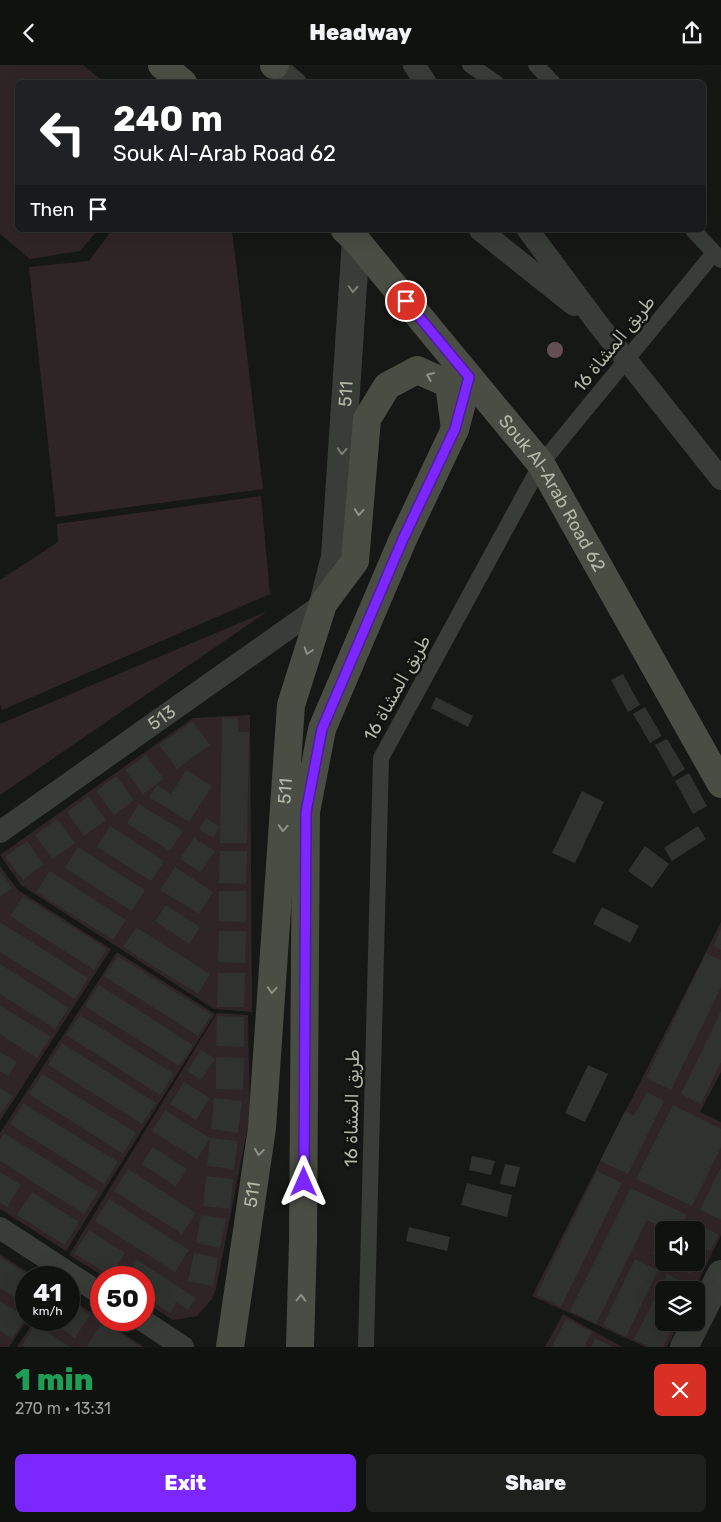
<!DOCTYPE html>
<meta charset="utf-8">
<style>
:root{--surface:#101210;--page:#1e201e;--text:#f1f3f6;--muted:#9c9e9f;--line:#303230;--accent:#7d27ff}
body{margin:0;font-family:Rubik,"Noto Sans Arabic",sans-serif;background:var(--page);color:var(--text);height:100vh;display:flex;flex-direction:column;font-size:19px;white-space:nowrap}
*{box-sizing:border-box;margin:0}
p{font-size:16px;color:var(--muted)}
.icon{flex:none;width:28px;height:28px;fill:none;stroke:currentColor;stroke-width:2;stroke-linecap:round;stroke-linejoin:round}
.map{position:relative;height:1282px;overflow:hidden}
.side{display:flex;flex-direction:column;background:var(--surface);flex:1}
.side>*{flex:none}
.banner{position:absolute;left:15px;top:15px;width:691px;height:152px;border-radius:8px;box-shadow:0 5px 20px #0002,0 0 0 1px var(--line);background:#202124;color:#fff;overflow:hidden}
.controls{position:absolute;left:655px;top:1156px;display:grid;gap:10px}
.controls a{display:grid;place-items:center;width:50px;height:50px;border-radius:8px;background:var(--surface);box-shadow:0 5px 20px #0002,0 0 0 1px var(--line);font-size:25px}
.speed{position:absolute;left:15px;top:1201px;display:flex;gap:10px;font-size:25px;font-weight:700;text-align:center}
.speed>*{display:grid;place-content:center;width:65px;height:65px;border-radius:50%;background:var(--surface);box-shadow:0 5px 20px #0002,0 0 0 1px var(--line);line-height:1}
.speed small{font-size:12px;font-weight:400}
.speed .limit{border:8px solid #d22;background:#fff;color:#111}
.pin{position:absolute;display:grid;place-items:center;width:42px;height:42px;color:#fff;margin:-21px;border:2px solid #fff;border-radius:50%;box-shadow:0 1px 5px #0007}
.me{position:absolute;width:55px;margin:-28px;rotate:0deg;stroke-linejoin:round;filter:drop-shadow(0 0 4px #0008)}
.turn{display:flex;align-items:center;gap:18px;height:105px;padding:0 15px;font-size:22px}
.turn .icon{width:65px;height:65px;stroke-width:2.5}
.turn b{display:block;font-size:35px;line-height:42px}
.then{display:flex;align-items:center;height:48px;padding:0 15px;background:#0003;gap:10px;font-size:19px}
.round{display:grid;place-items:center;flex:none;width:52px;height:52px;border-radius:8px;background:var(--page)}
.summary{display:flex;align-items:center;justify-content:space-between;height:85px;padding:0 15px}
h1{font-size:30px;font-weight:800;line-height:38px;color:#1e9e55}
.cta{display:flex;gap:10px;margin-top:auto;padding:10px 15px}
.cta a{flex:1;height:58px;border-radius:8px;background:var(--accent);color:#fff;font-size:20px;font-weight:800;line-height:58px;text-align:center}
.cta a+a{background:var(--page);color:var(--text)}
header{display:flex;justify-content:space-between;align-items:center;height:65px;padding:0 15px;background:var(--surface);font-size:22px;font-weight:800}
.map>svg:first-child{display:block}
</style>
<header><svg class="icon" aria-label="back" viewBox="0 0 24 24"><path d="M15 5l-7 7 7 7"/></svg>Headway<svg class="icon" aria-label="share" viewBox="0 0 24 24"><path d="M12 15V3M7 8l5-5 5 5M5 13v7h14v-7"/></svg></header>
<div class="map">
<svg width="721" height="1282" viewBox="0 0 721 1282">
<rect width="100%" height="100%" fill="#161816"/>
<path fill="#302526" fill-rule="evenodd" d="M0 0H83L104 17 18 18V165H98L80 186 30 194 0 169Z
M112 165H232L263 424 56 452 29 202 89 196Z
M261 431 270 529 2 645 0 639V515L58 477 57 459Z
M268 546 0 730V659Z
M250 650 252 947 214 944 21 820 0 790 193 653Z
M0 801 18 825 111 884 0 1056Z
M721 857V1007L700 1047 721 1057V1170L694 1225H664V1258H679L667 1282H646L532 1231ZM664 1165H696V1198H664Z
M117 887 215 949 66 1186 0 1144V1068Z
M217 948 248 950 250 1051 216 1224 212 1234 197 1251 173 1255 144 1237V1212H105L69 1190Z
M0 1189 35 1212H26L27 1255 9 1282H0Z
M69 1233 144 1282H17L35 1255H69Z
M563 1249 622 1282H545Z"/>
<path fill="#2f322e" d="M623 609 640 640 628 647 611 615Z
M436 632 473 651 468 662 431 643Z
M645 642 662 671 650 678 633 649Z
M222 652 238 653V667H249L247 778H220Z
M193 656 210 680 177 704 159 680Z
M667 674 685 704 673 712 655 680Z
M146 690 164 714 143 729 125 705Z
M186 705 212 721 189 757 149 732 157 720 171 729Z
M689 708 707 741 693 749 675 716Z
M116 711 134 735 114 750 96 726Z
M582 726 604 737 575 798 552 788Z
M88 731 106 755 84 771 67 747Z
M139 739 183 766 170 786 127 758Z
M206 753 220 762 213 773 199 764Z
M57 754 75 778 52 794 35 770Z
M110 761 164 796 151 816 97 782Z
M698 761 706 774 672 796 664 783Z
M194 773 215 786 201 807 180 794Z
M27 776 44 799 23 815 5 792Z
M645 781 669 799 652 823 628 806Z
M78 782 145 825 132 846 65 803Z
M220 786H247L246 819 219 818Z
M175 802 213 827 199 849 160 825Z
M0 805 12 823 0 832Z
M50 806 126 855 113 875 36 827Z
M219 826H246V857L219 856Z
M23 831 107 884 94 905 10 851Z
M166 840 200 862 189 879 155 856Z
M602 842 639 861 630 878 593 859Z
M0 857 88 913 75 934 0 887Z
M136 862 210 909 198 929 123 882Z
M721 864V885L713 881Z
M219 866H246L245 898 218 897Z
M706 888 721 895V922L671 1025 646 1013Z
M118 891 212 950 198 971 104 911Z
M0 899 69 943 55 964 0 929Z
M218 908H245L244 942H217Z
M99 920 193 980 179 1001 85 941Z
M0 940 51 972 37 993 0 969Z
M721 946V997L701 1039 681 1029Z
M80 950 174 1009 160 1030 66 970Z
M217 951 244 952V982L216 981Z
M62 978 156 1038 142 1059 48 1000Z
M201 985 215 994 201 1015 187 1006Z
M0 987 17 997 8 1011 0 1006Z
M216 992 244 993 243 1025 216 1024Z
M588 1000 608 1009 585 1057 565 1048Z
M42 1009 136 1068 123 1089 29 1029Z
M184 1017 210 1033 196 1055 170 1039Z
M0 1023 13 1031 0 1050Z
M647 1027 664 1036 628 1109 600 1096 625 1046 634 1051Z
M214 1033 242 1036 238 1068 211 1064Z
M23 1038 118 1097 104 1119 10 1059Z
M673 1040 721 1064V1082L692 1141 636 1114Z
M165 1045 210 1073 238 1076 234 1104 207 1101 210 1073 197 1094 152 1066Z
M4 1068 98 1127 84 1149 0 1096V1074Z
M153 1082 187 1104 176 1121 142 1099Z
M472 1091 495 1096 491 1110 469 1105Z
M505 1099 520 1102 515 1122 500 1119Z
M721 1102V1155L700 1145Z
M128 1104 196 1148 182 1169 114 1126Z
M597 1106 622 1118 561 1242 536 1230Z
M0 1107 21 1120 7 1142 0 1137Z
M206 1111 233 1114 230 1144 203 1141Z
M467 1118 512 1130 507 1152 461 1140Z
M631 1123 687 1150 679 1165H667L647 1155 596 1259 570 1246Z
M32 1127 79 1157 65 1180 17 1150Z
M109 1134 189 1185 175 1207 95 1156Z
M201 1150 226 1154 220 1183 196 1178Z
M694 1157 719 1170 710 1186 696 1180V1165H690Z
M409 1162 450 1172 447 1186 406 1176Z
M89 1165 125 1188 111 1211 74 1188Z
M660 1174 664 1176V1195L652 1189Z
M194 1188 218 1193 213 1221 188 1216Z
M0 1192 32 1212H26V1240L0 1223Z
M696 1192 699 1193 691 1209 668 1198H696Z
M635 1194 658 1205 626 1272 603 1260Z
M137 1195 196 1233 188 1245 176 1237 170 1248 144 1231V1212H126Z
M667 1209 692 1222 691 1225H664V1258H675L663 1282H650L634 1274Z
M0 1236 26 1252 12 1274 0 1266Z
M69 1236 90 1250 75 1273 47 1255H69Z
M566 1254 592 1267 584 1282H552Z
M102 1257 141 1282H89L87 1281Z
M35 1259 70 1282H25L22 1280Z
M595 1273 612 1282H591Z"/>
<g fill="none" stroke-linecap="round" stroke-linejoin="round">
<path stroke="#393d37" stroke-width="16" d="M470 0 496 18
M536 0 553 18
M693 165 721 195
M366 1282 381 693 541 399 714 188"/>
<g stroke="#393d37" stroke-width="22">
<path d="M275 0 296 18"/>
<path d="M414 0 426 18"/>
<path d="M480 165 574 240"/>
<path d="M528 165 598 259 721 414"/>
<path id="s1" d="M0 767 323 539"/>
<path d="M0 1163 101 1229"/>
<path d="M142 1255 183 1282"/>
</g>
<g stroke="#393d37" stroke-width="28">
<path id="s2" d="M323 539 335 492 356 175"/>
<path d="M684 1282 721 1209"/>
</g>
<g stroke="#494d44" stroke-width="28">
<path d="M162 0 183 18"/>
<path d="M274 0H275"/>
<path id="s3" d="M345 165 356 175 541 399 721 719"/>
<path id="s4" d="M230 1282 262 1063 291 640 323 539 355 496 367 354 387 321 417 305 449 319 455 364"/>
<path d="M300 1282 303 1175 306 747 322 664 403 474 455 364 469 312"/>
</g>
</g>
<circle fill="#654f53" cx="555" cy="285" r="8"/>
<defs><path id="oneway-chevron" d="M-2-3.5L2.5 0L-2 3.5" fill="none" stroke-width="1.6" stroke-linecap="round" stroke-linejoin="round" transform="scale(1.25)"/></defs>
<g stroke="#7b8175">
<use href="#oneway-chevron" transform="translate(353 224) rotate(93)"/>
<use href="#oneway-chevron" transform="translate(342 386) rotate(94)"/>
</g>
<g stroke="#8d9384">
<use href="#oneway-chevron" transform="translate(430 311) rotate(-157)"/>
<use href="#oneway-chevron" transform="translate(359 447) rotate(95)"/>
<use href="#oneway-chevron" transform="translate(308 586) rotate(108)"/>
<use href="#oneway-chevron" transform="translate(283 763) rotate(94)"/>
<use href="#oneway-chevron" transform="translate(272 925) rotate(94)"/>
<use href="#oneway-chevron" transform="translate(259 1087) rotate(98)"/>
<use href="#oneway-chevron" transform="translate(301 1233) rotate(-88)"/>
</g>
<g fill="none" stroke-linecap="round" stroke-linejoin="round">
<g stroke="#5119a6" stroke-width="12">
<path id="route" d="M304 1117 306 747 322 664 403 474 455 364 469 312 406 236"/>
</g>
<use href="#route" stroke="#7d27ff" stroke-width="9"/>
</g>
<g text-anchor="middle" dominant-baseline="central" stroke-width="5" stroke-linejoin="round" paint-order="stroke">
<g font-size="18" fill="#b1b9a7" stroke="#111311">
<text transform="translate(614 279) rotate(-51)">طريق المشاة 16</text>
<text stroke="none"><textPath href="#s2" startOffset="212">511</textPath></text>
<text stroke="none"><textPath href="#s3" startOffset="336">Souk Al-Arab Road 62</textPath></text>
<text transform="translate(397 623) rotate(-61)">طريق المشاة 16</text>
<text stroke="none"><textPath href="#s1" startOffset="198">513</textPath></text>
<text stroke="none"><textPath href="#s4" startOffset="559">511</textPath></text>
<text transform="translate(352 1043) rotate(-89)">طريق المشاة 16</text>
<text stroke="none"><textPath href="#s4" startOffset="154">511</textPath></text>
</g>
</g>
</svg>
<div class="controls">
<a><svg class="icon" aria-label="sound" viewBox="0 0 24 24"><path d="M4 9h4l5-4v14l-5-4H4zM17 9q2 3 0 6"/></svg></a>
<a><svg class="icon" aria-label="layers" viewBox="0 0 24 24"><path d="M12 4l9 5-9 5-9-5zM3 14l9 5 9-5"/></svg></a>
</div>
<div class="speed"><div>41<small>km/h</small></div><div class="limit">50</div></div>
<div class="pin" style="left:406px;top:236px;background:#d93025"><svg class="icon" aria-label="arrive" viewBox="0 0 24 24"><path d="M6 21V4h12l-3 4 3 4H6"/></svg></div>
<svg class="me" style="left:304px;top:1117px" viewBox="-20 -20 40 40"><path d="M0-17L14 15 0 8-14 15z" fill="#7d27ff" stroke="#fff" stroke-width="4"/></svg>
<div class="banner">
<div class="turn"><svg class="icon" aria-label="left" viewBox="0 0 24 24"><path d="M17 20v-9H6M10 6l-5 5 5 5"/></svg><div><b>240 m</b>Souk Al-Arab Road 62</div></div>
<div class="then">Then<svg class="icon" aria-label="arrive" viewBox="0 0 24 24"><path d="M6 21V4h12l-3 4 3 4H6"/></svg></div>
</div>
</div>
<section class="side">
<div class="summary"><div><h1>1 min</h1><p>270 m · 13:31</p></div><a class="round" style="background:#d93025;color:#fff"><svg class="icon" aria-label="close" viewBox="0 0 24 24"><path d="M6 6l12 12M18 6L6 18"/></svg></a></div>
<div class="cta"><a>Exit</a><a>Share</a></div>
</section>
